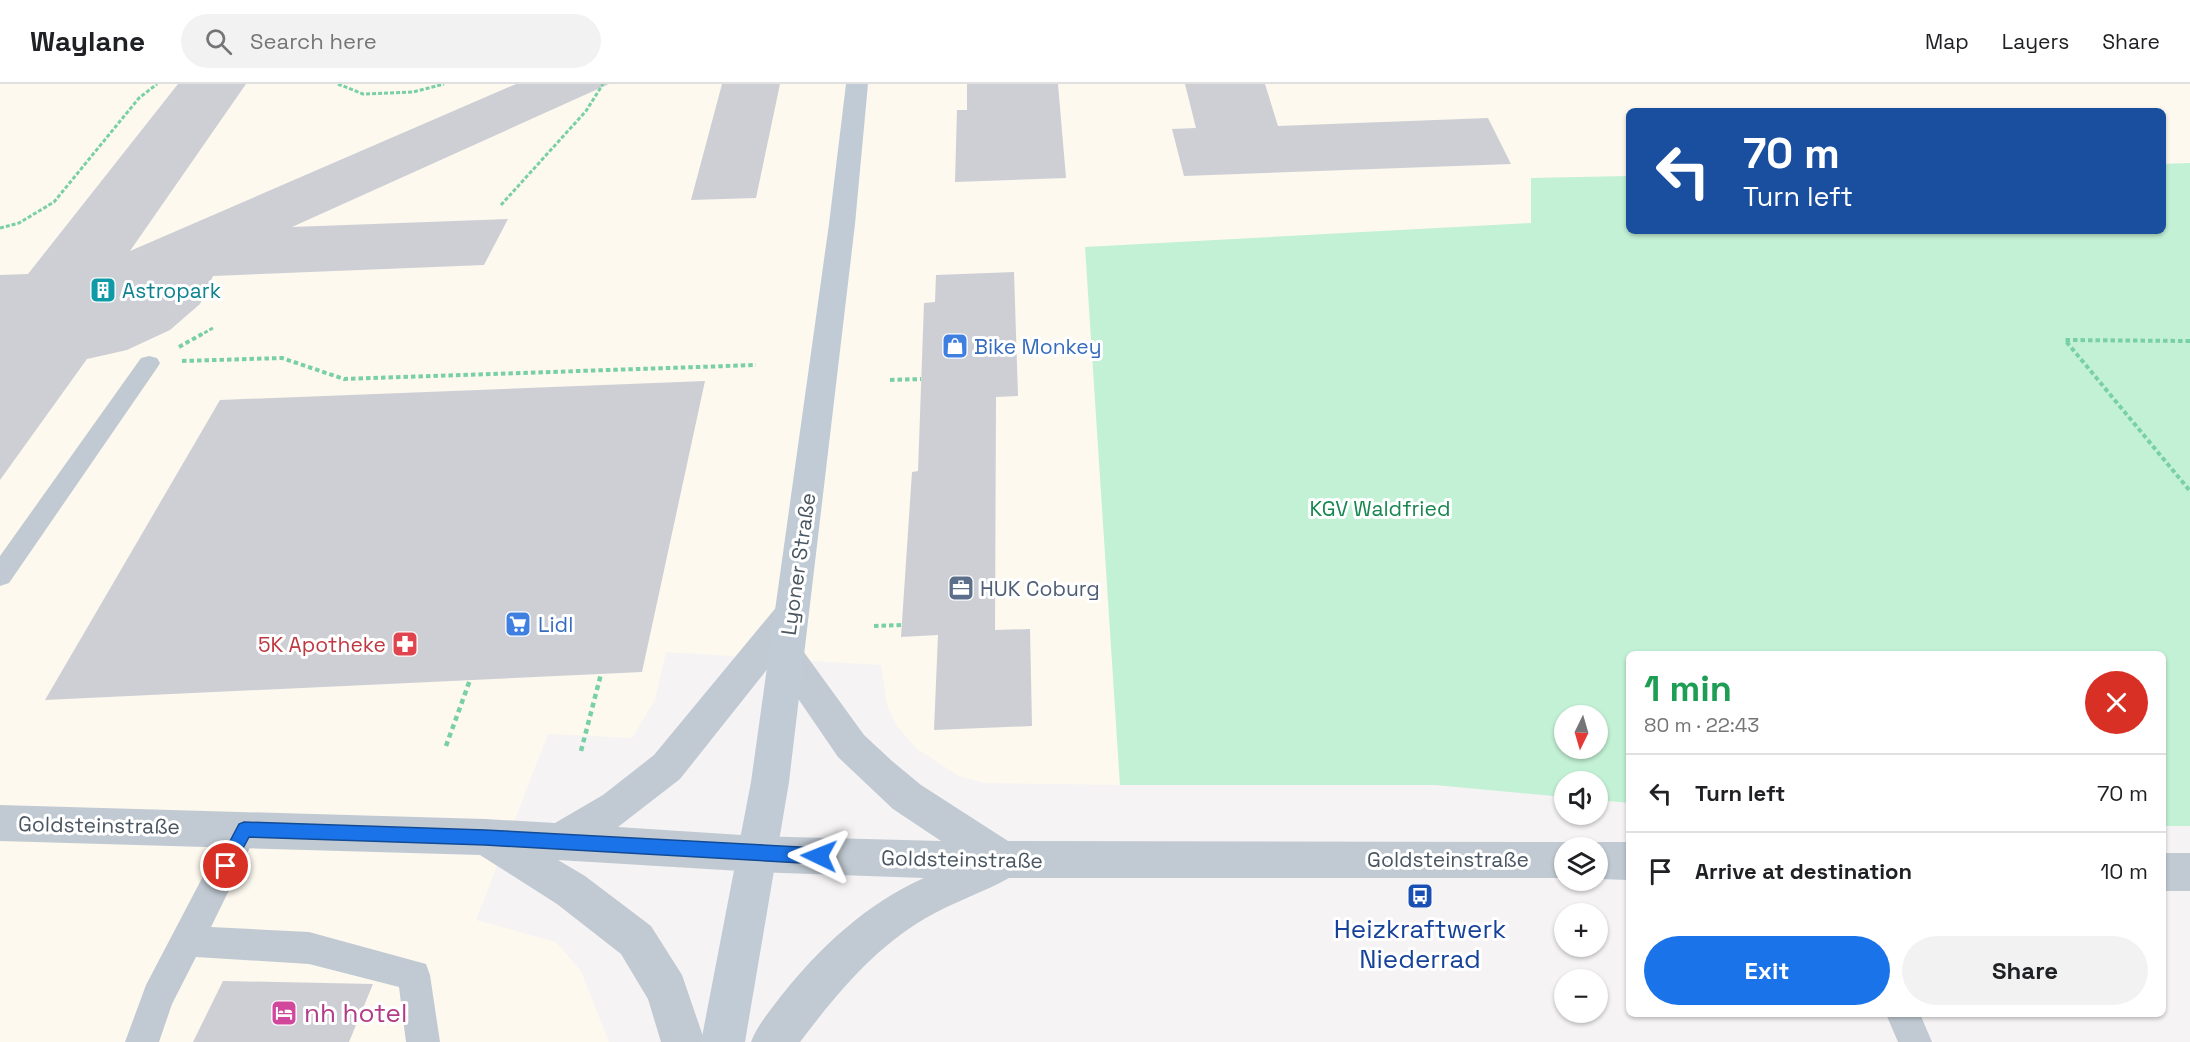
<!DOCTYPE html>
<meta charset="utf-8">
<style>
:root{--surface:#fff;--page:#f2f2f2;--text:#202124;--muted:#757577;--line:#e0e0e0;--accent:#1a73e8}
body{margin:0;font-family:"Space Grotesk",sans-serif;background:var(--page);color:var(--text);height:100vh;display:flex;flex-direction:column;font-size:22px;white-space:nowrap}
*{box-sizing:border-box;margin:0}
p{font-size:20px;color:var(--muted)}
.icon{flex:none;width:33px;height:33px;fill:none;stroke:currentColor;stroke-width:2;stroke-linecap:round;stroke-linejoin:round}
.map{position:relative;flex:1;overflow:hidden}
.drawer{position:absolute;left:1626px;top:567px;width:540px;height:366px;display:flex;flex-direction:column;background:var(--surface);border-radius:9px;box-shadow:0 2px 4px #0004}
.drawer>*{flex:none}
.guide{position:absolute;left:1626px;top:24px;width:540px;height:126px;border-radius:9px;box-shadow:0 2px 4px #0004;background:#1a4fa0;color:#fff;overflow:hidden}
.needle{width:39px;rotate:185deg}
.fabs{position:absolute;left:1554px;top:621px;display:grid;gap:12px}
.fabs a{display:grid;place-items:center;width:54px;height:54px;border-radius:50%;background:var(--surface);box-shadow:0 2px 4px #0004;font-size:30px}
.pin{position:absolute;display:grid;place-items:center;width:51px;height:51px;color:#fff;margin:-26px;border:3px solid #fff;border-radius:50%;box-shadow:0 2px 6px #0007}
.me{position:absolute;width:66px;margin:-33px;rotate:272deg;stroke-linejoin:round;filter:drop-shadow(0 0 4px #0008)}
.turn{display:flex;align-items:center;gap:21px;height:126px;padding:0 18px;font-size:27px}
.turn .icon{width:78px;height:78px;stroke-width:2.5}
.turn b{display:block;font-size:42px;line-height:51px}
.round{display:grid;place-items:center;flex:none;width:63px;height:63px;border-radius:32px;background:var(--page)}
.headline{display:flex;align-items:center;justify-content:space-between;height:102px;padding:0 18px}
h1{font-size:36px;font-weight:700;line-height:45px;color:#1e9e55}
.action{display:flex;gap:12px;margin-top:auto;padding:12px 18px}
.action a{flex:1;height:69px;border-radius:36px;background:var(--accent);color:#fff;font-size:24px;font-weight:700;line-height:69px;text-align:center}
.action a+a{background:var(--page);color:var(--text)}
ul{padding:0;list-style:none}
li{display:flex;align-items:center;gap:18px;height:78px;padding:0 18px;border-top:2px solid var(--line)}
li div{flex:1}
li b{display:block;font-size:22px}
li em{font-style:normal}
header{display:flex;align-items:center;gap:36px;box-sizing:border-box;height:84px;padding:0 30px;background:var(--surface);border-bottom:2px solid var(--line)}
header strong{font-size:28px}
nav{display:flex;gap:33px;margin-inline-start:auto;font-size:21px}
.search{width:420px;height:54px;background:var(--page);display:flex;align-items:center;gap:15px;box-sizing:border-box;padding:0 21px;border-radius:33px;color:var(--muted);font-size:22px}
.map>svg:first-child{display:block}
</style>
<header>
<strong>Waylane</strong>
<div class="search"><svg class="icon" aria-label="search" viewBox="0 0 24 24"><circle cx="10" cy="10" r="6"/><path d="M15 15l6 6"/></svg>Search here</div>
<nav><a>Map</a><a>Layers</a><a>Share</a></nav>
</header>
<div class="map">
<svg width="2190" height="958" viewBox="0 0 2190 958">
<rect width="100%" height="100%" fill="#f5f3f3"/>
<path fill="#fdf9ef" d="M0 0H2190V79L2163 80V27H1629V92L1532 94V139L1086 163 1120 701 984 699 959 692 916 664 897 642 887 621 881 581 666 568 655 616 632 654 548 650 476 836 556 858 581 887 609 958H0Z"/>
<path fill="#c3f1d5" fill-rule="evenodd" d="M2190 79V742H2163V570H1629V719L1598 716V698H1564V713L1435 701H1120L1085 163 1531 139V94L1629 92V147H2163V80ZM1564 632H1598V664H1564Z"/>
<path fill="#cdcfd5" d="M178 0H246L130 167 516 0H609L292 143 508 135 484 181 213 192 200 220 170 246 127 266 87 275 0 396V191L28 190Z
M722 0H780L756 114 691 116Z
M967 0H1058L1066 94 955 98 957 26H967Z
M1185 0H1265L1278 42 1488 34 1511 80 1184 92 1172 45 1196 44Z
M1014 188 1018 312 996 313 995 546 1030 545 1032 642 934 646 938 551 901 553 912 388 918 387 924 219 935 218 936 191Z
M705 297 642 588 45 616 220 316Z
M223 897 373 900 349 958H193Z"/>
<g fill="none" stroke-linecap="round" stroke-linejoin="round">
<path stroke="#7ad0a6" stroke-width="3" stroke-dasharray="4 2" stroke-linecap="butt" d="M338 0 363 10 413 8 444 0
M501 121 586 27 603 0
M0 144 19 139 54 118 139 14 157 0
M199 252 213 244"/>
<path stroke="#7ad0a6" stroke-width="4" stroke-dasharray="4.5 3" stroke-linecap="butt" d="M2190 257 2065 256 2190 407
M179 263 202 250
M182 277 282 274 344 295 756 281
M890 296 921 295
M874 542 902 541"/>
<path stroke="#7ad0a6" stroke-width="4.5" stroke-dasharray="5 4" stroke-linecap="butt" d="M446 662 470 596
M581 667 601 590"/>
<path fill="#c1cad2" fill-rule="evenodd" d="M149 272 157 274 160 279 157 284 9 499 0 502V472L141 274Z
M244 731 255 735 259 745 211 843 309 848 426 880 430 891 440 958H406L399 903 309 880 196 873 172 920 159 958H125L146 901 233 735Z
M1886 930H1920L1932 958H1898Z"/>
<path fill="#c1cad2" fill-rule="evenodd" d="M791 516 803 520 808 530 790 557 798 560 864 651 892 677 921 701 1008 757 1564 758 1578 764H1564V794H1009C986 807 959 816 935 829 878 859 838 908 800 958H751C758 940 770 927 781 912 820 863 866 820 924 794L757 788 558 776 585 792 651 842 682 891 705 958H661L648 915 621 870 557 820 480 771 0 757V721L485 735 555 739 603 711 654 671 779 520ZM773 578 838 673 893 725 941 757 757 752 618 743 680 695Z
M1598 758H1629V796L1598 795V764H1585Z
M2163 769H2190V807H2163Z"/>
<path fill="#c1cbd6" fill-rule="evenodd" d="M846 0H868L855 140 789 698 745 958H701L751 698 829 140Z"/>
</g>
<path fill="#1a73e8" stroke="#114b97" stroke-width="1.5" d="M244 738 485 746 819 764 824 767 827 772 824 777 819 780 485 761 249 753 231 787 226 789 220 787 217 782 220 776 239 740Z"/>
<defs>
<g id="building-square" transform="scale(1.35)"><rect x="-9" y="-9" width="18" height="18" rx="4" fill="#0f9aa8" stroke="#fff"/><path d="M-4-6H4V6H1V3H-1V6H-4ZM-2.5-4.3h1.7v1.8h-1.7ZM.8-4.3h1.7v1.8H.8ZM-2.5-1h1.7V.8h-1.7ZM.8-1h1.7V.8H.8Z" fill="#fff"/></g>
<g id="shop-square" transform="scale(1.35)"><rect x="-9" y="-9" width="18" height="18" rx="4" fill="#3f7fe0" stroke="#fff"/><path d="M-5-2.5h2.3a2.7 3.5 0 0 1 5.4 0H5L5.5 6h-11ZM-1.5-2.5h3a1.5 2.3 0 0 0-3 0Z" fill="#fff"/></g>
<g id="office-square" transform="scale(1.35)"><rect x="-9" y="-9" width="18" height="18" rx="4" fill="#5c6f8a" stroke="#fff"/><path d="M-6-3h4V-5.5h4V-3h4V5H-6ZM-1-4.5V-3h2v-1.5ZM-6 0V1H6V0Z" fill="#fff"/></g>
<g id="supermarket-square" transform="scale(1.35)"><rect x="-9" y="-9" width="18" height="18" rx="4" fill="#3f7fe0" stroke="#fff"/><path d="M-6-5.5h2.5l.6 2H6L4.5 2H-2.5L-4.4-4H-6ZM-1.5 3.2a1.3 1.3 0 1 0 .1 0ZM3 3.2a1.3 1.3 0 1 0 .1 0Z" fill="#fff"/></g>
<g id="pharmacy-square" transform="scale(1.35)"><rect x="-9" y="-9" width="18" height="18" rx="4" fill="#e0444e" stroke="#fff"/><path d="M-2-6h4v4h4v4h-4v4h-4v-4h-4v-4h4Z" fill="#fff"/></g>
<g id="bus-square" transform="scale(1.35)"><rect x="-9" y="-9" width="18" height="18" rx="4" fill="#1a4fb4" stroke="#fff"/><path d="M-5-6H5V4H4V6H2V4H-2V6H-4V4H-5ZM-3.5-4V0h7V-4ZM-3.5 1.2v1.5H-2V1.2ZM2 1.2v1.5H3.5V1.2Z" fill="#fff"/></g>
<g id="hotel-square" transform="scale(1.35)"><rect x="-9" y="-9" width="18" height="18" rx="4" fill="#d1479c" stroke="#fff"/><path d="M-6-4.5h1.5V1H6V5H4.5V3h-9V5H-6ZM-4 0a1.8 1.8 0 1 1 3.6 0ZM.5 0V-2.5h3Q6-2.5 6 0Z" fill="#fff"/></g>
</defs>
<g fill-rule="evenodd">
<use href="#building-square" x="103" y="206"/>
<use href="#shop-square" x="955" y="262"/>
<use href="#office-square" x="961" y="504"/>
<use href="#supermarket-square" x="518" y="540"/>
<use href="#pharmacy-square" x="405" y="560"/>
<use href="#bus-square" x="1420" y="812"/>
<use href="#hotel-square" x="284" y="929"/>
</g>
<g text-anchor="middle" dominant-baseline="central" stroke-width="6" stroke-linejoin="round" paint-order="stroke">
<g font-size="21" fill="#0d838f" stroke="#fff" text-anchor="start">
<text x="122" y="206">Astropark</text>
</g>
<g font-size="21" fill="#366cbe" stroke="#fff" text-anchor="start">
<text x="974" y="262">Bike Monkey</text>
<text x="538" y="540">Lidl</text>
</g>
<g font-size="21" fill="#17864f" stroke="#fff">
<text x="1380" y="424">KGV Waldfried</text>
</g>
<g font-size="21" fill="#4a5661" stroke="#fff">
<text transform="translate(798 480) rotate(-82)">Lyoner Straße</text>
<text transform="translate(99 741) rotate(1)">Goldsteinstraße</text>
<text transform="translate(962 775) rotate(1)">Goldsteinstraße</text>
<text x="1448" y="775">Goldsteinstraße</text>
</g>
<g font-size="21" fill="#4e5e75" stroke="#fff" text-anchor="start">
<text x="980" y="504">HUK Coburg</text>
</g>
<g font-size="21" fill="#be3a42" stroke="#fff" text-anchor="end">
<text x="386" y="560">5K Apotheke</text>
</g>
<g font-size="26" fill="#164399" stroke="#fff">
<text x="1420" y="845">Heizkraftwerk<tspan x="1420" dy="30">Niederrad</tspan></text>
</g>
<g font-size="26" fill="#b23c85" stroke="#fff" text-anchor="start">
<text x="304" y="929">nh hotel</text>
</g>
</g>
</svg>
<div class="fabs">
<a><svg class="needle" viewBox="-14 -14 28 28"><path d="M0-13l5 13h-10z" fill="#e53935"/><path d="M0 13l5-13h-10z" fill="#757577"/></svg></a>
<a><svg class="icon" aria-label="sound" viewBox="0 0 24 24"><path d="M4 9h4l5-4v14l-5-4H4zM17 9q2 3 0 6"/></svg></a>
<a><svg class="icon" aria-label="layers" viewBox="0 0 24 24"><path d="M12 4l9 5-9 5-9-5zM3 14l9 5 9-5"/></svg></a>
<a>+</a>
<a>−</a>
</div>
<div class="pin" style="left:226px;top:782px;background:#d93025"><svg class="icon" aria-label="arrive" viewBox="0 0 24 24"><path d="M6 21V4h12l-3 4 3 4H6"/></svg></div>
<svg class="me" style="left:819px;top:772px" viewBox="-20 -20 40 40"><path d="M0-17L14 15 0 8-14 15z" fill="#1a73e8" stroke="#fff" stroke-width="4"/></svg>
<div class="guide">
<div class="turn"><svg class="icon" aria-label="left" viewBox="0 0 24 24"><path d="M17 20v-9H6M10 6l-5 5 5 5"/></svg><div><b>70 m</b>Turn left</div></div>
</div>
<section class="drawer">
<div class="headline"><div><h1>1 min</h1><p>80 m · 22:43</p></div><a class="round" style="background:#d93025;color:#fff"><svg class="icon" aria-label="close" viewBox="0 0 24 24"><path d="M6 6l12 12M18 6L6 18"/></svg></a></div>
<ul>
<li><svg class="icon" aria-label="left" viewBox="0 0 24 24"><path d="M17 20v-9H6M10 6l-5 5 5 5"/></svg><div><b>Turn left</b></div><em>70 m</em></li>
<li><svg class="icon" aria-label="arrive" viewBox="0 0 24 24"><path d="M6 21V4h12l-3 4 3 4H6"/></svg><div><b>Arrive at destination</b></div><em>10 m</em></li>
</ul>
<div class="action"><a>Exit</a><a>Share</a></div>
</section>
</div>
